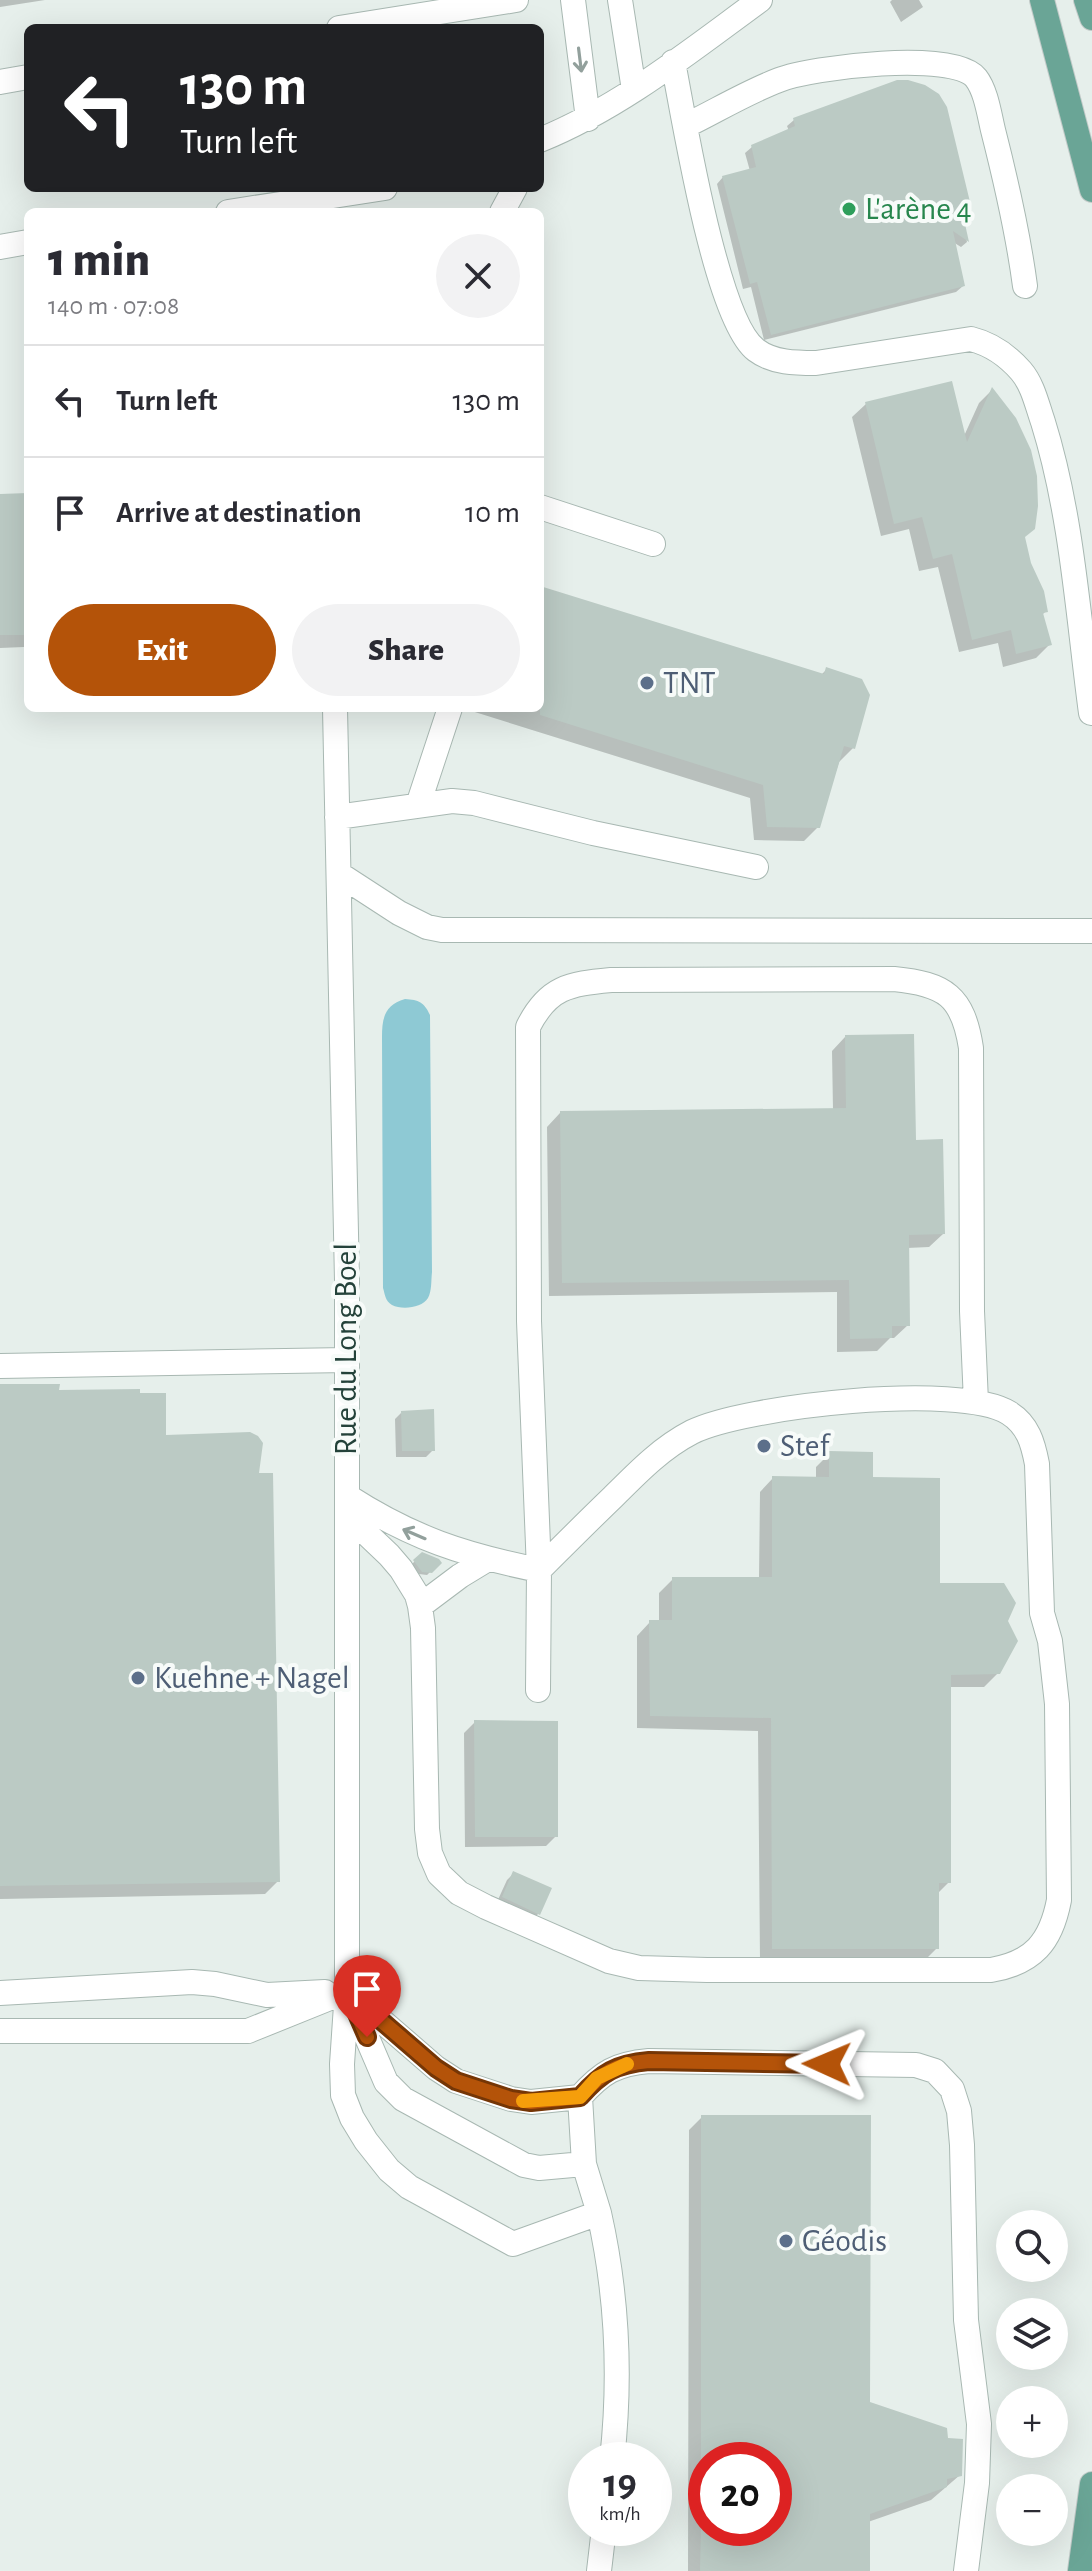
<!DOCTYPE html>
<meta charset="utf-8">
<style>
:root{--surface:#fff;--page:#f2f2f3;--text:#2b2b33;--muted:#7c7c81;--line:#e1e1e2;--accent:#b45309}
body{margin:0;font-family:"Alegreya Sans",sans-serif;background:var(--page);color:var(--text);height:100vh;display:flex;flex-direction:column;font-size:30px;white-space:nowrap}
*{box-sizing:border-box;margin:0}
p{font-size:26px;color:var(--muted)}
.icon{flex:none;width:44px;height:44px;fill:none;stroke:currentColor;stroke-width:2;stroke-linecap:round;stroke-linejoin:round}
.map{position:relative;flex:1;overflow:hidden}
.side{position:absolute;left:24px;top:208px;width:520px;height:504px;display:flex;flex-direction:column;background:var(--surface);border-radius:12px;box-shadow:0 8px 32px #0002}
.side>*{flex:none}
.hud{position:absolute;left:24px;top:24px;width:520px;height:168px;border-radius:12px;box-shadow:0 8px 32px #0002;background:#202124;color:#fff;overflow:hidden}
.controls{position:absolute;left:996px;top:2210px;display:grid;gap:16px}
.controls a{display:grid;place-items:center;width:72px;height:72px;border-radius:50%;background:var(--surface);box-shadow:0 8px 32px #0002;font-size:40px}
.speed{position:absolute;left:568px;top:2442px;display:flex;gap:16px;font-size:40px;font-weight:700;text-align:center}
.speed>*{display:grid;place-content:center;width:104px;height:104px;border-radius:50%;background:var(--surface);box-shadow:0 8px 32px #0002;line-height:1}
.speed small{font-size:20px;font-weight:400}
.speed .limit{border:12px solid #d22;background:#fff;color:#111}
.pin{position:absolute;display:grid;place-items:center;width:68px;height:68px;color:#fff;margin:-82px -34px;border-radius:50% 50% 50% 0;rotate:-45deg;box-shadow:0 0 8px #0007}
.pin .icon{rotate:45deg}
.me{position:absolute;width:88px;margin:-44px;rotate:271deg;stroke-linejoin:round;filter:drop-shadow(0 0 6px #0008)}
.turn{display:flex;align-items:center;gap:28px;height:168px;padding:0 24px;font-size:36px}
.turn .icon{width:104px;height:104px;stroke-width:2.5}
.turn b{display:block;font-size:56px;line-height:68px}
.round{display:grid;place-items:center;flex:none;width:84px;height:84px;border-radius:42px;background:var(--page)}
.summary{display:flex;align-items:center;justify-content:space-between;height:136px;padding:0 24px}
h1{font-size:48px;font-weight:800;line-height:60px}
.primary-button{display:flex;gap:16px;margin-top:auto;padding:16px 24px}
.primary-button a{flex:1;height:92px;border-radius:48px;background:var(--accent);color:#fff;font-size:32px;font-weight:800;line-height:92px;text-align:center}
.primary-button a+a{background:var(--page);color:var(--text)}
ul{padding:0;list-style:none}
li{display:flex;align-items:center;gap:24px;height:112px;padding:0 24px;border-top:2px solid var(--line)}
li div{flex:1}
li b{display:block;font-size:30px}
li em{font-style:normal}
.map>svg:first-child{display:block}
</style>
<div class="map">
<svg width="1092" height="2571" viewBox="0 0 1092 2571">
<rect width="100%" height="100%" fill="#e6efeb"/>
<path fill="#8ec9d4" d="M405 999C419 1000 424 1002 430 1015L432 1272C431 1280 432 1291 428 1298 422 1308 402 1310 392 1305 385 1301 385 1294 383 1288L382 1037C382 1017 385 1005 405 999Z"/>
<path fill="#0003" fill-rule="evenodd" d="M0 0H45L0 7Z
M892 0H919L923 7 901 22 890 2Z
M794 120 961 214 967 242 961 247 953 242 963 286 956 292 764 340 751 287 743 289 717 184 723 177 750 171 745 153 752 147 789 131 787 126Z
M992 390 1029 564 1046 611 1042 615 1049 645 1036 658 1003 667 998 643 959 652 938 567 919 571 909 529 881 536 852 417 866 404 964 436 979 403Z
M28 495V644L24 647 0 648V496Z
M540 588 821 675 826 670 853 748 839 762 818 827 804 841 754 840 750 798 462 708H540Z
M845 1037 914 1142 943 1234 929 1247 907 1248 908 1325 894 1338H890L877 1351 837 1352V1292L549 1296 547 1127 560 1113 833 1110 832 1051Z
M0 1386 57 1392 256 1475 278 1881 265 1894 0 1899Z
M401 1413 433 1450 426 1457H396L395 1419Z
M830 1453 871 1479 938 1585 1005 1621 998 1673 984 1687H949V1882L937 1894V1948L923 1962H760L758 1731 637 1728V1636L650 1622H659V1593L673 1579H759L760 1492 773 1478 816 1479V1467Z
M422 1554 439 1563 427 1575 419 1574 412 1564Z
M475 1722 556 1836 546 1846 465 1847 464 1733Z
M513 1874 539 1913 532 1920 496 1904 507 1880Z
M702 2117 868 2404 960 2475 931 2500 868 2522V2571H688L689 2130ZM706 2460H774V2528H706Z"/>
<path fill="#bbcac4" d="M897 80H908L925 85 939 94 947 107 970 202 963 215 969 242 953 231 965 286 771 335 757 282 750 284 722 176 756 167 751 145 795 126 793 118Z
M952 381 967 442 992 387 1016 418 1031 450 1037 476 1038 506 1035 529 1025 537 1031 563 1044 591 1048 612 1043 613 1052 645 1016 654 1011 630 972 640 952 554 933 559 922 517 894 524 865 402Z
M28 493V635H0V494Z
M540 586 824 674 826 667 862 679 870 695 855 749 844 746 820 828 767 827 763 785 540 715Z
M914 1034 916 1140 943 1139 945 1234 909 1235 910 1326H892V1338L850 1339 849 1280 562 1283 560 1111 846 1108 845 1035Z
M0 1384H60L59 1390 140 1389V1393H166V1435L250 1432 258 1436 263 1443 259 1473H273L280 1882 0 1886Z
M434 1409 435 1451H402L401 1411Z
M829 1451 873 1452V1477L940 1478V1583H1004L1016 1603 1008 1621 1018 1641 1000 1674 951 1675V1883H939V1949H772L771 1718 650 1716 649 1620H672V1577H772V1476L829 1477Z
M422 1552 439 1559 442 1563 432 1573 422 1572 413 1560Z
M474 1720 558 1721V1837H475Z
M513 1871 552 1888 540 1915 502 1897Z
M701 2115H871L870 2402 947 2428 948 2438 963 2439 962 2476 947 2479V2487L870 2514V2571H700L701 2528H774V2460H701Z"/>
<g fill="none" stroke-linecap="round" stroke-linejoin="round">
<g stroke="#a8b8b2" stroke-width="26">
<path id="minor" d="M573 0 588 119
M620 0 634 90
M339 28 516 0
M673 62C684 118 716 320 756 350 773 363 796 363 816 363L971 339C991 344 1007 355 1021 371 1033 385 1037 405 1043 422 1072 515 1078 616 1091 713
M0 82 28 77
M685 126C716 111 747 92 779 80 812 67 953 50 976 78 986 91 989 113 993 130 1006 181 1018 233 1025 286
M540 140C621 107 690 51 760 0
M228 212 385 188
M502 212 515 188
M0 247 28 242
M540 507 653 544
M335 708 347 1281V1991L342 2064 343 2095 352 2118 366 2141 389 2170 409 2187 513 2244 599 2213 584 2164 580 2097
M418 805 450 708
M337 817 452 801 474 803 593 833 756 867
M339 874 399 913 427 927 442 930 1092 931
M0 1366 347 1360
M347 1496C412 1538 464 1555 539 1570L529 1321 528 1027C548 987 569 984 611 980L894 979C945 984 963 996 971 1048L972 1311 976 1402
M347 1515 389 1555 401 1569 417 1595 420 1606 423 1628 427 1829 430 1853 439 1874 459 1893 486 1907 609 1961 639 1968 707 1970H991C1033 1963 1051 1942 1059 1900L1057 1704 1050 1641 1042 1613 1037 1464C1033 1443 1028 1425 1009 1413 960 1382 744 1406 692 1432 661 1448 637 1473 613 1497 588 1521 564 1545 539 1570L538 1690
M420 1606 460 1576 488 1559
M0 1993 192 1982 215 1984 267 1995 325 1992
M0 2031H248L347 1991
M584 2164 539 2168 524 2165 403 2099 386 2082 347 1991 436 2068 456 2081 511 2099 531 2102 580 2097C602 2072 616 2064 649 2061L916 2065 935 2071 952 2089 959 2111 962 2145 966 2320 979 2424 977 2483 966 2571
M599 2213C617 2293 621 2378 612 2460
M599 2571 604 2528"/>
</g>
<g stroke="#c2cac8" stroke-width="26">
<path id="major" d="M1042 0 1092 190
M1086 0 1092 18
M1080 2571 1092 2484"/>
</g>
<use href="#minor" stroke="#fff" stroke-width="24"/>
<use href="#major" stroke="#6aa596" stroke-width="24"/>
</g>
<defs><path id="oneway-shaft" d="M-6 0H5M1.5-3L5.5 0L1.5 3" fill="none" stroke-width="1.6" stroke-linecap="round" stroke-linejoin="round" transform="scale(2)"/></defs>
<g stroke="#92a09c">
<use href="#oneway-shaft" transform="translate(580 60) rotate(83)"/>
<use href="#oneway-shaft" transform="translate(414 1534) rotate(-157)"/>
</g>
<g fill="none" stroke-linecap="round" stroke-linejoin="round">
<g stroke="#753606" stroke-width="20">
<path id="route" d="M367 2037 347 1991 436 2068 456 2081 511 2099 531 2102 580 2097C602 2072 616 2064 649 2061L827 2064"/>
</g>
<use href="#route" stroke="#b45309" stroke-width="14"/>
<path stroke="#f59e0b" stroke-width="14" d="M523 2101 580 2097 597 2078 627 2064"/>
</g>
<circle fill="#2e9e5b" stroke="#f7fbf9" stroke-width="3" cx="849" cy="209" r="8"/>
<g fill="#5c6f8a" stroke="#f7fbf9" stroke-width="3">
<circle cx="647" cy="683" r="8"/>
<circle cx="764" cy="1446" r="8"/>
<circle cx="138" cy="1678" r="8"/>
<circle cx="786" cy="2241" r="8"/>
</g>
<g text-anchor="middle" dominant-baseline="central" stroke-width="8" stroke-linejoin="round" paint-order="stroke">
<g font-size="32" fill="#27864d" stroke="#f7fbf9" text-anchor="start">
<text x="865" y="209">L'arène 4</text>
</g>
<g font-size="32" fill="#4e5e75" stroke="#f7fbf9" text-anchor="start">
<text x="663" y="683">TNT</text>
<text x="780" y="1446">Stef</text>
<text x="154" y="1678">Kuehne + Nagel</text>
<text x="802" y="2241">Géodis</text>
</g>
<g font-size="32" fill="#24423a" stroke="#f7fbf9">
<text transform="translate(346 1349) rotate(-90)">Rue du Long Boel</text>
</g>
</g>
</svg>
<div class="controls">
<a><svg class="icon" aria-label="search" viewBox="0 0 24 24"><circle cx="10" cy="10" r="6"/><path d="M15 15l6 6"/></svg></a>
<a><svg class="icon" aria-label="layers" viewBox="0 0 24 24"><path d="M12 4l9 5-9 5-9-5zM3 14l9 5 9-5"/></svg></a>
<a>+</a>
<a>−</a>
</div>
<div class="speed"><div>19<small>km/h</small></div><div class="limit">20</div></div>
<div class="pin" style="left:367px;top:2037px;background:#d93025"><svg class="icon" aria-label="arrive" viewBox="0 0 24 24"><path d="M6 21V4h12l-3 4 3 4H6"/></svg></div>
<svg class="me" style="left:827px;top:2064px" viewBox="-20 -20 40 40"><path d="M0-17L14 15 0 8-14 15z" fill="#b45309" stroke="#fff" stroke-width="4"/></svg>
<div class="hud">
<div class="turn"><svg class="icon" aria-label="left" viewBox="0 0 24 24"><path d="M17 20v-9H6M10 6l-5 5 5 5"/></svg><div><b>130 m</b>Turn left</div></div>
</div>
<section class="side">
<div class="summary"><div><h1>1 min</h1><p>140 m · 07:08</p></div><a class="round"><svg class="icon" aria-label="close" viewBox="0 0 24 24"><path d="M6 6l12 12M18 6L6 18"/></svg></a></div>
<ul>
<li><svg class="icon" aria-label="left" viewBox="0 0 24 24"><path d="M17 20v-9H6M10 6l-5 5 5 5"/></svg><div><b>Turn left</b></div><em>130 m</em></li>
<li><svg class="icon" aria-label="arrive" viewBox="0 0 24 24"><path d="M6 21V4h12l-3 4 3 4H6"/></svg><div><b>Arrive at destination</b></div><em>10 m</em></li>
</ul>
<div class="primary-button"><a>Exit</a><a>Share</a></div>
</section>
</div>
